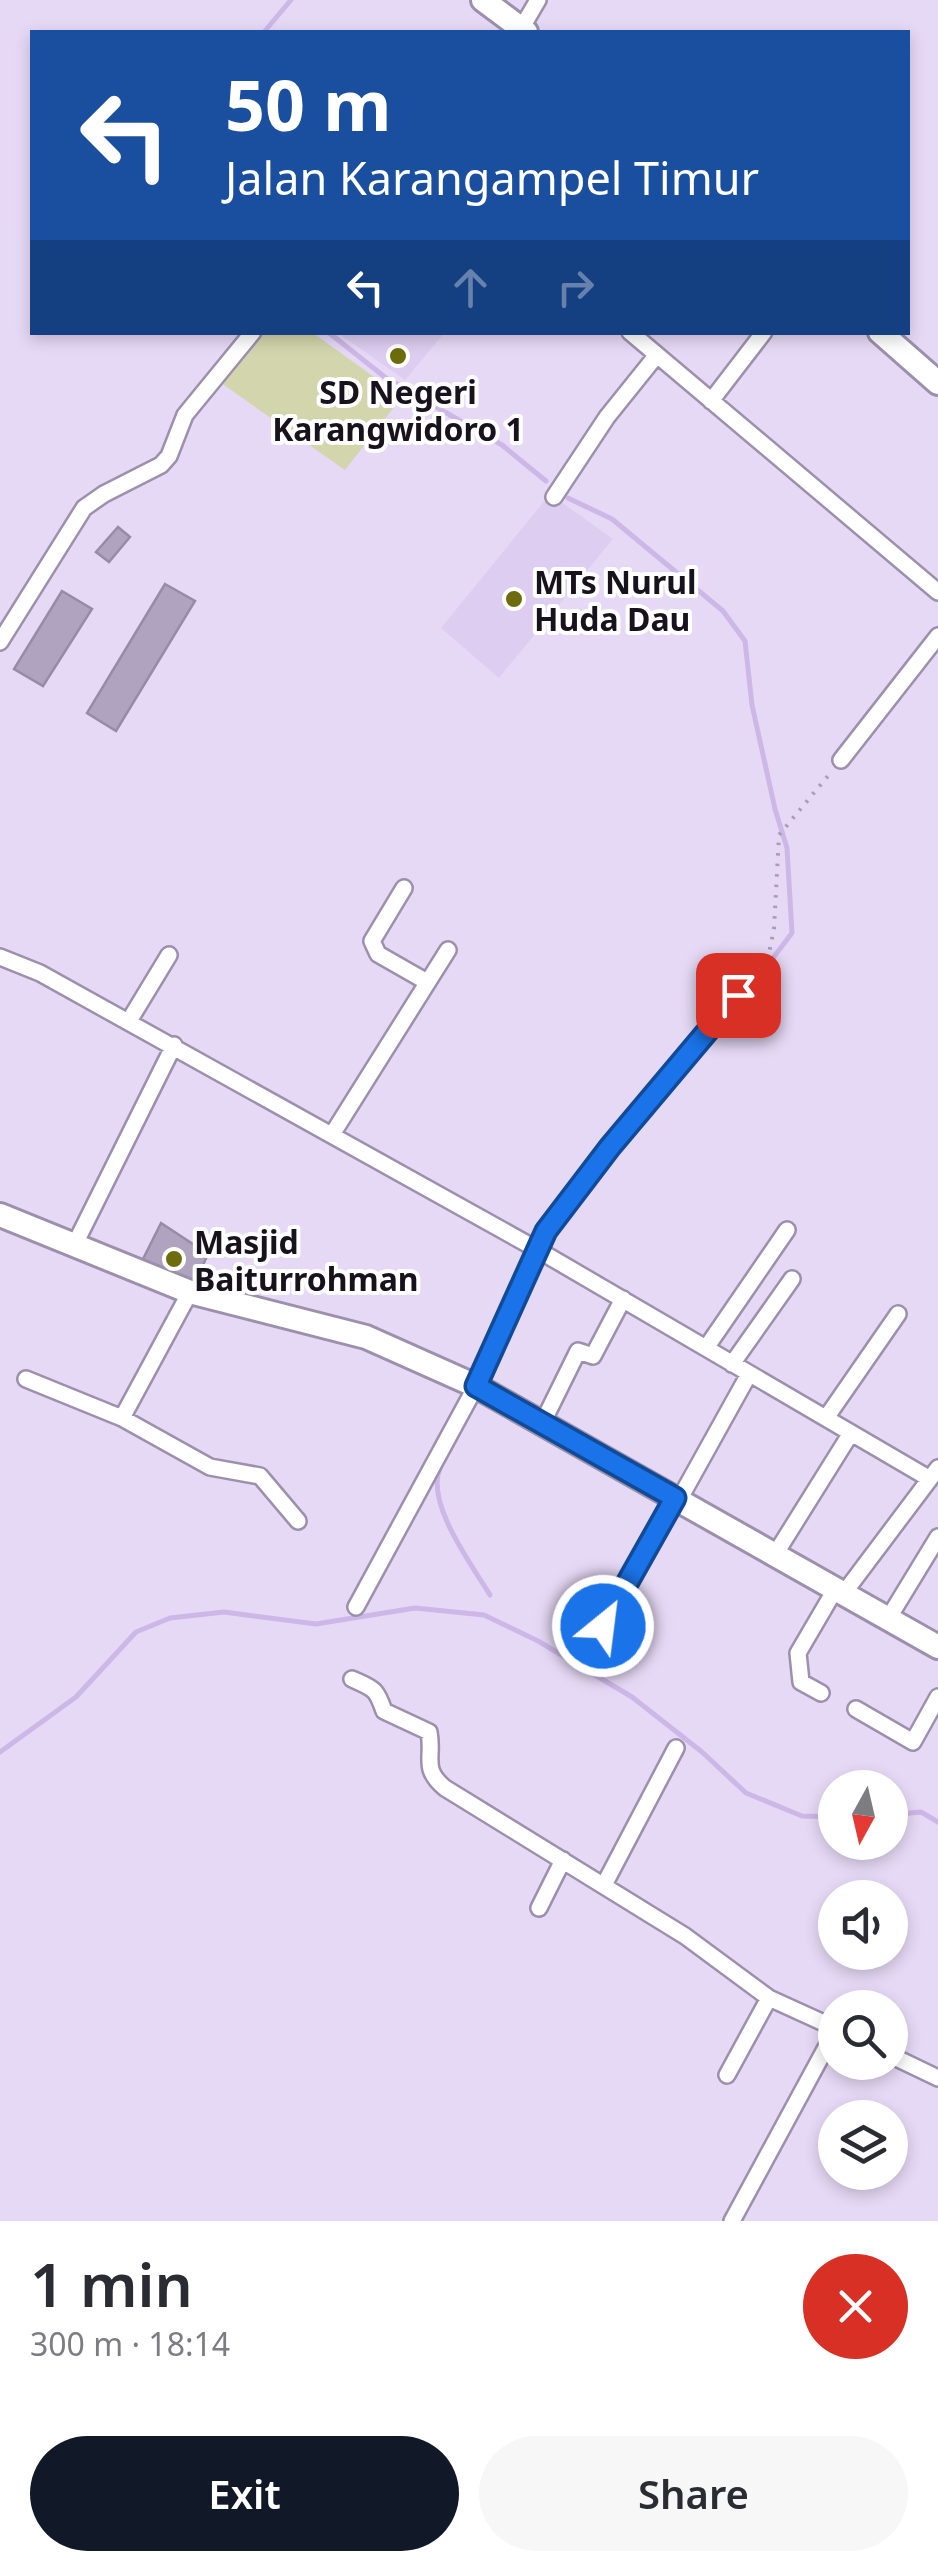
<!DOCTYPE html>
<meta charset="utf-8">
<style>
:root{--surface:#fff;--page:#f7f7f7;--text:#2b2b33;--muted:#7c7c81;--accent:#111827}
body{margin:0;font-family:"Noto Sans",sans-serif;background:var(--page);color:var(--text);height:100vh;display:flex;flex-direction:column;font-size:38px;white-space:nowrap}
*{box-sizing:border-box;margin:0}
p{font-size:32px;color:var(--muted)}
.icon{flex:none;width:55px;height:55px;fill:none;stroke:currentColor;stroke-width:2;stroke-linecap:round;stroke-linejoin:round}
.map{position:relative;height:2221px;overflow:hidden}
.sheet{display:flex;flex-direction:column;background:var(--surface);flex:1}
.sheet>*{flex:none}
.guide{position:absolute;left:30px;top:30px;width:880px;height:305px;border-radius:0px;box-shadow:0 5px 15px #0003;background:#1a4fa0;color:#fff;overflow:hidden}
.needle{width:65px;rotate:188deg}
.buttons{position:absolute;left:818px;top:1770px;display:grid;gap:20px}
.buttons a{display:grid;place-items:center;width:90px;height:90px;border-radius:50%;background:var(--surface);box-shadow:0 5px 15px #0003;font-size:50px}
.pin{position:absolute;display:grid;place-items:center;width:85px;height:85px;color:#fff;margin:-42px;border-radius:20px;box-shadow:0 5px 15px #0006}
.me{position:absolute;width:110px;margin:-55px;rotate:29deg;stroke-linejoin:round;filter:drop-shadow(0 0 8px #0008)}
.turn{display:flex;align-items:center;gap:35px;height:210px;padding:0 30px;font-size:45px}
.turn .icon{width:130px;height:130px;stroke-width:2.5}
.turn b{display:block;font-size:70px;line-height:85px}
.lanes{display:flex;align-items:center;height:95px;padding:0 30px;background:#0003;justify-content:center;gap:50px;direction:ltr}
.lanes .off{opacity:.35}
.round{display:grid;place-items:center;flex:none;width:105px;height:105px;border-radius:52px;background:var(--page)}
.summary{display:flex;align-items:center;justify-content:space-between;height:170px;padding:0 30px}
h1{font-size:60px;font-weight:600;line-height:75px}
.button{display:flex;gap:20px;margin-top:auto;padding:20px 30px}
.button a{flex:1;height:115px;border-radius:60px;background:var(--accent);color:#fff;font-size:40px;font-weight:600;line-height:115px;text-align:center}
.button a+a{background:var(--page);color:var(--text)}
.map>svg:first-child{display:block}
</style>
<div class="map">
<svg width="938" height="2221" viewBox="0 0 938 2221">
<rect width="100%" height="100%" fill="#e6d9f6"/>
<path fill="#ddcdf1" d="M338 333H444L405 380Z
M550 494 613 539 499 678 441 628Z"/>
<path fill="#d3d5ac" d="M264 332 313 333 402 397 345 470 221 383Z"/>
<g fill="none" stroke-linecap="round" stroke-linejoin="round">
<path stroke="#cdb7e7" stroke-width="5" d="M264 32 291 0
M328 332 386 378 502 445 546 481
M568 498 612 519 723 611 745 641 752 705 775 809 787 848 792 933 741 1000
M681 1074 716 1033
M488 1377 537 1268
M440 1468C425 1503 472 1565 490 1595
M0 1752 76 1697 136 1632 170 1618 224 1612 316 1624 415 1608 484 1615 538 1641 632 1697 702 1752 746 1793 802 1816 835 1817
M890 1815 921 1812 938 1822"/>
</g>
<path fill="#b0a3bf" stroke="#978ba6" stroke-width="2.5" d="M118 527 130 537 109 562 96 552Z
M165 584 195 601 116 731 87 713Z
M62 591 92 609 43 686 14 669Z
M161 1223 208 1254 194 1285 140 1265Z"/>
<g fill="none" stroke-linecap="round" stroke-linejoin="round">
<g stroke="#9d90ac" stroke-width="20">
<path id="street" d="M521 29 538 0
M630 332 938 592
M711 401 764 332
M554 497 607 417 656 356
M0 642 84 508 104 494 161 465 169 456 185 415 253 332
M841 760 938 636
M404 888 372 941 378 954 427 982
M0 957 40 973 538 1250 930 1479
M129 1021 169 955
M333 1133 448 950
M75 1244 174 1045
M706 1348 787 1230
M732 1364 792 1279
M26 1379 122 1418 210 1467 260 1476 298 1521
M122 1418 190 1292
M826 1418 898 1314
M543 1422 578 1351 593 1356 623 1299
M679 1500 749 1374
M776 1553 851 1433
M844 1593 938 1468
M356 1607 476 1386 546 1231 610 1147 738 995
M888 1619 938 1537
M603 1626 675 1498
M352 1679C374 1689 376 1688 384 1711L429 1732C434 1758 421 1768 445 1788L685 1936 769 1998 835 2028
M821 1693 801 1682 798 1653 836 1588
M856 1709 913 1742 938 1697
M604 1885 676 1748
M539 1908 563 1860
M890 2055 938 2078
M727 2075 769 1998
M732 2221 835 2031"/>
</g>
<g stroke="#9d90ac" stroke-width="28">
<path id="secondary" d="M483 0 526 32
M880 332 938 383
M0 1215 190 1292 366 1337 476 1386 938 1647"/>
</g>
<path stroke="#a89db4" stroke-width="4" stroke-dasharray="2.5 8" stroke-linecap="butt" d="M747 984 768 958 774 929 779 835 832 771"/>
<use href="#street" stroke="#fff" stroke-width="15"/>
<use href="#secondary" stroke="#fff" stroke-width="22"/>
</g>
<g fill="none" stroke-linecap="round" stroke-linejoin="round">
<g stroke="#114b97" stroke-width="25">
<path id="route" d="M603 1626 675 1498 476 1386 546 1231 610 1147 738 995"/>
</g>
<use href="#route" stroke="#1a73e8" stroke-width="18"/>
</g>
<g fill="#6c6c0c" stroke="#fff" stroke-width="4">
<circle cx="398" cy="356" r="10"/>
<circle cx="514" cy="599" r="10"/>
<circle cx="174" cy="1259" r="10"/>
</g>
<g text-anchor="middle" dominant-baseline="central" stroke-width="8" stroke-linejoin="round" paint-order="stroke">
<g font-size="32" font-weight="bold" fill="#17121c" stroke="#fff" text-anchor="start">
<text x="398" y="391" text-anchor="middle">SD Negeri<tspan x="398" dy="37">Karangwidoro 1</tspan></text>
<text x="534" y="581">MTs Nurul<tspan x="534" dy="37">Huda Dau</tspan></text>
<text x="194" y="1241">Masjid<tspan x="194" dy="37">Baiturrohman</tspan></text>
</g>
</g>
</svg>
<div class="buttons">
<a><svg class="needle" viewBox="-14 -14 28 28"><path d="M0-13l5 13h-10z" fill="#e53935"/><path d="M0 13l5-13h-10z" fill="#7c7c81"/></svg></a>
<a><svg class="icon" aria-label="sound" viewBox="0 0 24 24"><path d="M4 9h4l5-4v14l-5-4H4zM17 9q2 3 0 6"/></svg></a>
<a><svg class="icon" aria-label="search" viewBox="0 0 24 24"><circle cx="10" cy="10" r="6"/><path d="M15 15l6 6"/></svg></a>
<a><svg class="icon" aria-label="layers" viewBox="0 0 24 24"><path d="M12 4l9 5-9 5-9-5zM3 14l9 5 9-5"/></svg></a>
</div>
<div class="pin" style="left:738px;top:995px;background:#d93025"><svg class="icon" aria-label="arrive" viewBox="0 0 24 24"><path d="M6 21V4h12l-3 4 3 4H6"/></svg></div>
<svg class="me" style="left:603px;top:1626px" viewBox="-20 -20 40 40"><circle r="17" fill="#1a73e8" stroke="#fff" stroke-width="3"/><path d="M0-11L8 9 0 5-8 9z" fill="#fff"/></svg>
<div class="guide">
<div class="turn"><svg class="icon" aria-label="left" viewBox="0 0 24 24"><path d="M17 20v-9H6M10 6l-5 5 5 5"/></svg><div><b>50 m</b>Jalan Karangampel Timur</div></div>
<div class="lanes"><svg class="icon" aria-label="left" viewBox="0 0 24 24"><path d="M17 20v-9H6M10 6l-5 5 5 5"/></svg><svg class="icon off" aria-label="ahead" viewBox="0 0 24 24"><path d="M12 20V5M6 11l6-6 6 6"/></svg><svg class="icon off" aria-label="right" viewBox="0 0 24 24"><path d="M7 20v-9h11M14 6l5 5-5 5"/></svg></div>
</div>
</div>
<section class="sheet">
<div class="summary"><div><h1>1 min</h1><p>300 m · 18:14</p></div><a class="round" style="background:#d93025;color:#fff"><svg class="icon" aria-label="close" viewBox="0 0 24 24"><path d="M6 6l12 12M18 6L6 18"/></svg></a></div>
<div class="button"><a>Exit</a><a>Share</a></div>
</section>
